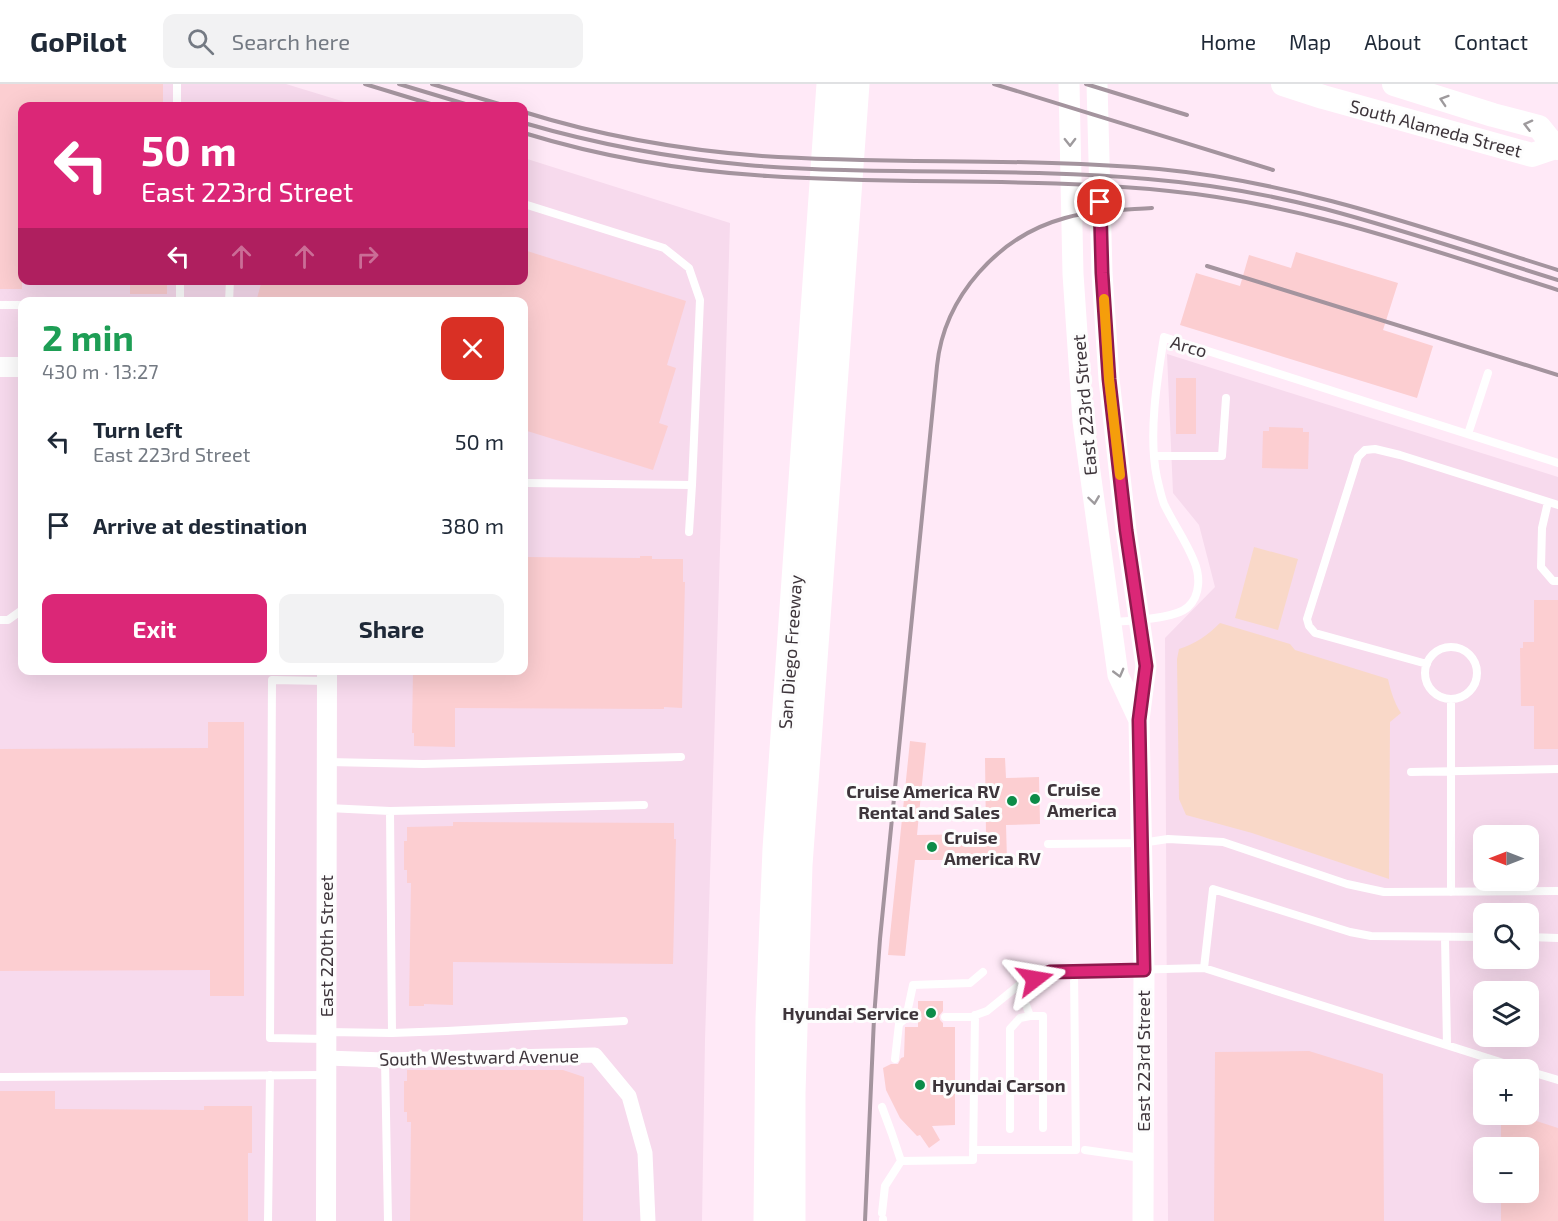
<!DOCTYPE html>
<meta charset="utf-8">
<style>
:root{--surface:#fff;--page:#f2f2f3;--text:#1f2937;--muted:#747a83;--line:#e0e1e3;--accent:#db2777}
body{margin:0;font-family:"Exo 2",sans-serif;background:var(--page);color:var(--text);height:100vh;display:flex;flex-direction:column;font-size:22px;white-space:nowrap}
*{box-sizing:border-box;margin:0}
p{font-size:20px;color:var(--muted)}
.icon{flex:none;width:33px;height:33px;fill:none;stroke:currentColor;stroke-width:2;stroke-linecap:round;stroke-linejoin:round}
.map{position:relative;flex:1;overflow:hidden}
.panel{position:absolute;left:18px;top:213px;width:510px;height:378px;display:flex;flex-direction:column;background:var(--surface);border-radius:12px;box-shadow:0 6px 24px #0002}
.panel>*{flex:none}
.banner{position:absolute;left:18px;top:18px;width:510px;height:183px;border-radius:12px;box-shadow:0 6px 24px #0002;background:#db2777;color:#fff;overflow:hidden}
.needle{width:39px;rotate:270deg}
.buttons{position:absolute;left:1473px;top:741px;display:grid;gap:12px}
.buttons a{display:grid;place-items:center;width:66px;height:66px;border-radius:12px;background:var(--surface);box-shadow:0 6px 24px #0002;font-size:30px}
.pin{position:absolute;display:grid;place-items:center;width:51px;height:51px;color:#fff;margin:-26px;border:3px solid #fff;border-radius:50%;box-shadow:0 2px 6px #0007}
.me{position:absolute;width:66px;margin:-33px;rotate:76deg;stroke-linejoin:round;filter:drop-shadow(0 0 4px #0008)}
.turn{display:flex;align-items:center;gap:21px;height:126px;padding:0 24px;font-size:27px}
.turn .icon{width:78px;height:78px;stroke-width:2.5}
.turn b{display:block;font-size:42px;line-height:51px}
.lanes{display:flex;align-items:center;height:57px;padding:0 24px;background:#0003;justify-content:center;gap:30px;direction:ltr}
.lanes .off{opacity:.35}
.round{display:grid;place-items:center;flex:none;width:63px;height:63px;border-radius:12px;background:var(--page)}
.headline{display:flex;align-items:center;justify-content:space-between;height:102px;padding:0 24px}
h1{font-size:36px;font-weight:700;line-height:45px;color:#1e9e55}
.cta{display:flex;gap:12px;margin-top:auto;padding:12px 24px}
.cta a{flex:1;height:69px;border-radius:12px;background:var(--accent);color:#fff;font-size:24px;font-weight:700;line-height:69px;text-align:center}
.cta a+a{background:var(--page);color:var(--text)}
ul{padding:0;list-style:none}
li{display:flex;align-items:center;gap:18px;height:84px;padding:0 24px}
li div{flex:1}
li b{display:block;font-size:22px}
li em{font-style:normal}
header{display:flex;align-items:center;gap:36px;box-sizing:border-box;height:84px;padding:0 30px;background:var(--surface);border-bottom:2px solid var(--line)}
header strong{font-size:28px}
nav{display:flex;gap:33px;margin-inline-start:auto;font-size:21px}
.search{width:420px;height:54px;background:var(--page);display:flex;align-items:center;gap:15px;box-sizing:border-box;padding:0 21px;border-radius:12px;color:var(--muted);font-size:22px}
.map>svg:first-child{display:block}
</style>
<header>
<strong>GoPilot</strong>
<div class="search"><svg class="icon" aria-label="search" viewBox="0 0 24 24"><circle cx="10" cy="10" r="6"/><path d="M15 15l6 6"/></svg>Search here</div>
<nav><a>Home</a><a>Map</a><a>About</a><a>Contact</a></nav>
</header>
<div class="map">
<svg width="1558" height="1137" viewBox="0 0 1558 1137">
<rect width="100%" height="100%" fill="#ffe9f7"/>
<path fill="#f7daed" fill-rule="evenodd" d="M0 0H286L358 22H22V196H524V74L730 139 705 956 702 1137H0ZM22 218H524V586H22Z
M1167 270 1558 393V1137H1168L1165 554 1215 503 1199 441 1173 409ZM1484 752H1528V796H1484ZM1484 830H1528V874H1484ZM1484 908H1528V952H1484ZM1484 986H1528V1030H1484ZM1484 1064H1528V1108H1484Z"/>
<path fill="#f9d8c8" d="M1254 463 1298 475 1278 546 1235 534Z
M1220 539 1290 560 1295 566 1388 595C1391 608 1394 618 1401 629L1390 638 1389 795 1252 749 1186 731 1179 715 1177 575 1179 565C1195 560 1208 551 1220 539Z"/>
<path fill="#fcced1" d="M0 0H163V22H22V205H0Z
M524 166 686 217 667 281 676 284 659 339 668 342 653 386 524 346V218H256L262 196H524Z
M1296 168 1398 199 1383 246 1433 262 1417 314 1180 241 1196 189 1240 202 1249 171 1291 184Z
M130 196H167V210H130Z
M1176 294H1196V350H1176Z
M1269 343 1303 344V348H1309L1308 385 1262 384 1263 347H1269Z
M640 472H652V475H683V498H685L682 624 664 623V625L455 624V663L414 662V649H412L413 586H524V473L640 474Z
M1534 516H1558V665H1534V622H1521L1520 564H1523V558H1534Z
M208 638H244V912H210V886L0 887V665L208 664Z
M910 657 926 659 917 751 986 750 985 674H1005L1006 694 1039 693 1040 740 1006 741 1007 776H915L905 872 888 871Z
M453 738 674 739V755H676L673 880 453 878V921L424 920V922H409L411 799H407V786H404V757H407V743L453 742Z
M918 917H943V927L939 932 940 936 943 939V943H955V1041L932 1042 940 1056 929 1064 920 1051 917 1052 900 1034 886 1006 883 984 891 980H898L901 974 904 973 905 943H918V938L922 935 921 930 918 928Z
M1309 967 1383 990 1384 1137H1214L1215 968Z
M407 986H563L584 993 583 1137H410L411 1038H407V1028H404V997H407Z
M0 1007H55V1025L204 1026V1022H252V1069H248V1137H0Z
M1501 1030H1515L1558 1044V1137H1501V1108H1528V1064H1501Z"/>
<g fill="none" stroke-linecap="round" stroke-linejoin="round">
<path stroke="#fff" stroke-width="8" d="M177 0V22
M524 120 664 164 689 184 700 216 692 401 524 399
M180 196V218
M229 218 230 196
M0 221H22
M1468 350 1488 289
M1155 372H1222L1226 314
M1548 418 1542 444 1541 483 1553 497H1558
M689 448 692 401
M0 536H8L22 526
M1112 538C1130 537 1175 535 1188 523 1201 511 1200 491 1194 477 1186 457 1173 439 1164 420 1161 412 1159 402 1157 394 1148 352 1157 295 1164 253L1558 379
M1425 589a26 26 0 1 1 52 0a26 26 0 1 1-52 0Z
M1427 580 1315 549 1309 542 1307 535 1358 373 1365 366 1375 365 1400 371 1558 421
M326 597 272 596 270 954 326 955
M1451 615V808
M328 678 423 680 681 673
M1411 688 1558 685
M328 724 390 727 392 949 328 948
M390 727 644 721
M1048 760 1141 759 1168 755 1223 758 1347 800 1384 808 1558 807
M1445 853 1447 961
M1484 853 1371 852 1350 848 1213 805 1204 884 1525 986
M1528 853 1558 854
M1030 932H1043V1044
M945 933H970L987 927 1019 901 1050 888 1204 884
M906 934 913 901 970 899 983 888
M392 949 447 947 624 937
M895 975 899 940 906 934 916 933
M385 976 388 1137
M1528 987 1558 996
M0 993 324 991
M882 1023 892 1050 901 1077 973 1076 975 931
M1010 1045V945L1020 934 1030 932 1019 901
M973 1066H1076L1074 887
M1085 1066 1141 1074
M882 1129 885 1102 901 1077
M883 1135V1137
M268 1137 270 991"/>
<path stroke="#fff" stroke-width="15" d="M326 974 385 976 595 971 629 1012 645 1069 648 1137"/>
<path stroke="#fff" stroke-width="20" d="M0 283H22
M326 1137 327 586"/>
<path stroke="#fff" stroke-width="21" d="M1069 0 1073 190 1083 337 1118 591 1139 636
M1097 0 1102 189 1109 295 1126 446 1146 582 1139 636 1144 886 1143 1137"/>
<path stroke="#fff" stroke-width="24" d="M1283 0 1323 13 1532 71 1555 63 1558 64
M1394 0 1493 31 1539 43 1555 63"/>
<path stroke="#fff" stroke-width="27" d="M767 1137 769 934 776 765 830 0
M792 1137V1009L799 781 856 0"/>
<path stroke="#a4949e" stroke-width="4" d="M365 0 437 22
M399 0 472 22
M432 0 506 22
M994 0 1273 86
M1086 0 1187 31
M524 28C601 52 681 66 762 72 894 81 1027 73 1159 85 1296 98 1427 145 1558 186
M524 39C596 60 671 74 747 81 880 92 1015 83 1148 95 1208 100 1267 110 1325 125 1404 146 1481 172 1558 196
M524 49C602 73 685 87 768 92 901 101 1036 93 1169 107 1303 120 1431 166 1558 206
M1207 182 1558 291
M865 1137 874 934 880 855 937 282C944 212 999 152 1065 134 1094 126 1123 126 1152 124"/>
</g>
<defs><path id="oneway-chevron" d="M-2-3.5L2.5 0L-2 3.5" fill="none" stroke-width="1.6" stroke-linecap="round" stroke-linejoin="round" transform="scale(1.5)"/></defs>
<g stroke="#9e9a9d">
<use href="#oneway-chevron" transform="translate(1444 16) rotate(-162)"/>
<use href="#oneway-chevron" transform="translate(1528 41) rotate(-166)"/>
<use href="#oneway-chevron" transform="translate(1070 58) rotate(89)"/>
<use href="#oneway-chevron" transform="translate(1094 416) rotate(82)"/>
<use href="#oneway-chevron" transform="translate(1119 589) rotate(75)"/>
</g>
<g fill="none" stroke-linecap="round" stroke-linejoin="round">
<g stroke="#8e194d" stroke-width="15">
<path id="route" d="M1035 895 1050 888 1144 886 1139 636 1146 582 1126 446 1109 295 1102 189 1100 118"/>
</g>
<use href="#route" stroke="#db2777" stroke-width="10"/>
<path stroke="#f59e0b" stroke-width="10" d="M1104 215 1109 295 1120 391"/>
</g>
<g fill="#0d8c48" stroke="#fdfdfd" stroke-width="2">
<circle cx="1035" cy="715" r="6"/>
<circle cx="1012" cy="717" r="6"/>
<circle cx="932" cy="763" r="6"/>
<circle cx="931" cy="929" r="6"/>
<circle cx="920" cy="1001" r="6"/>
</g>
<g text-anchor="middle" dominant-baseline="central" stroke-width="6" stroke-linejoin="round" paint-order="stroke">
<g font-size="18" fill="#3e353b" stroke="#fdfdfd">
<text transform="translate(1436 44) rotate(15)">South Alameda Street</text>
<text transform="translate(1189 262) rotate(16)">Arco</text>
<text transform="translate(1084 321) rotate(-95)">East 223rd Street</text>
<text transform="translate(790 568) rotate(-86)">San Diego Freeway</text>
<text transform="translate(326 862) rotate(-90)">East 220th Street</text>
<text transform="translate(479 973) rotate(-1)">South Westward Avenue</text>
<text transform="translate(1143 977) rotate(-90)">East 223rd Street</text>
</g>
<g font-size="18" font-weight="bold" fill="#3e353b" stroke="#fdfdfd" text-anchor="start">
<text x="1047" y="705">Cruise<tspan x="1047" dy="21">America</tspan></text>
<text x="1000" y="707" text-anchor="end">Cruise America RV<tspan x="1000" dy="21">Rental and Sales</tspan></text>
<text x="944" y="753">Cruise<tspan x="944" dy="21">America RV</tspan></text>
<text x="919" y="929" text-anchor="end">Hyundai Service</text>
<text x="932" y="1001">Hyundai Carson</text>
</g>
</g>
</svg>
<div class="buttons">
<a><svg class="needle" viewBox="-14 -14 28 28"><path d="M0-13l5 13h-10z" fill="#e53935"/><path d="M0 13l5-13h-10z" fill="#747a83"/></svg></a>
<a><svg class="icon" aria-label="search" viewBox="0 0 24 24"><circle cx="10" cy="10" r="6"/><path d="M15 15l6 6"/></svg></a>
<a><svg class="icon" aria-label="layers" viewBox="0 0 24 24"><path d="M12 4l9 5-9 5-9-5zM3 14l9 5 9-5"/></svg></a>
<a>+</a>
<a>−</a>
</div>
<div class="pin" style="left:1100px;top:118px;background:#d93025"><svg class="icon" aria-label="arrive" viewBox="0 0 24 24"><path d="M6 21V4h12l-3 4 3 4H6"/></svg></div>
<svg class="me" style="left:1035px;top:895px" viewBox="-20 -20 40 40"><path d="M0-17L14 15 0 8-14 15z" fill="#db2777" stroke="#fff" stroke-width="4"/></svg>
<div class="banner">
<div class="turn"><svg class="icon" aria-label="left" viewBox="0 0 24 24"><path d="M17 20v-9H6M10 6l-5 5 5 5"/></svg><div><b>50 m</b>East 223rd Street</div></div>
<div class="lanes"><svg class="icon" aria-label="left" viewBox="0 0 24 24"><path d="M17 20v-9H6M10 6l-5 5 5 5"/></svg><svg class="icon off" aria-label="ahead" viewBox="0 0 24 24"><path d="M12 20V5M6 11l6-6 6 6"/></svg><svg class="icon off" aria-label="ahead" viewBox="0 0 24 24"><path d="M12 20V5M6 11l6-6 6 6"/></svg><svg class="icon off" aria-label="right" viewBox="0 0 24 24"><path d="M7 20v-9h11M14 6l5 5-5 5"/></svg></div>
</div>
<section class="panel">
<div class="headline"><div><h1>2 min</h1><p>430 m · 13:27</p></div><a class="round" style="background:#d93025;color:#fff"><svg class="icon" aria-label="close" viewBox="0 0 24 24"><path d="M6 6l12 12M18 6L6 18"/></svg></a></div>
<ul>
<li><svg class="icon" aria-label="left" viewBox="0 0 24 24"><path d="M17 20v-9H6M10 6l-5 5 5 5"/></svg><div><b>Turn left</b><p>East 223rd Street</p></div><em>50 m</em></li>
<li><svg class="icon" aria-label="arrive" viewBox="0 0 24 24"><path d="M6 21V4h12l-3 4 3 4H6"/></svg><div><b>Arrive at destination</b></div><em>380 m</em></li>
</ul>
<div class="cta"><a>Exit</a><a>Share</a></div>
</section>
</div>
